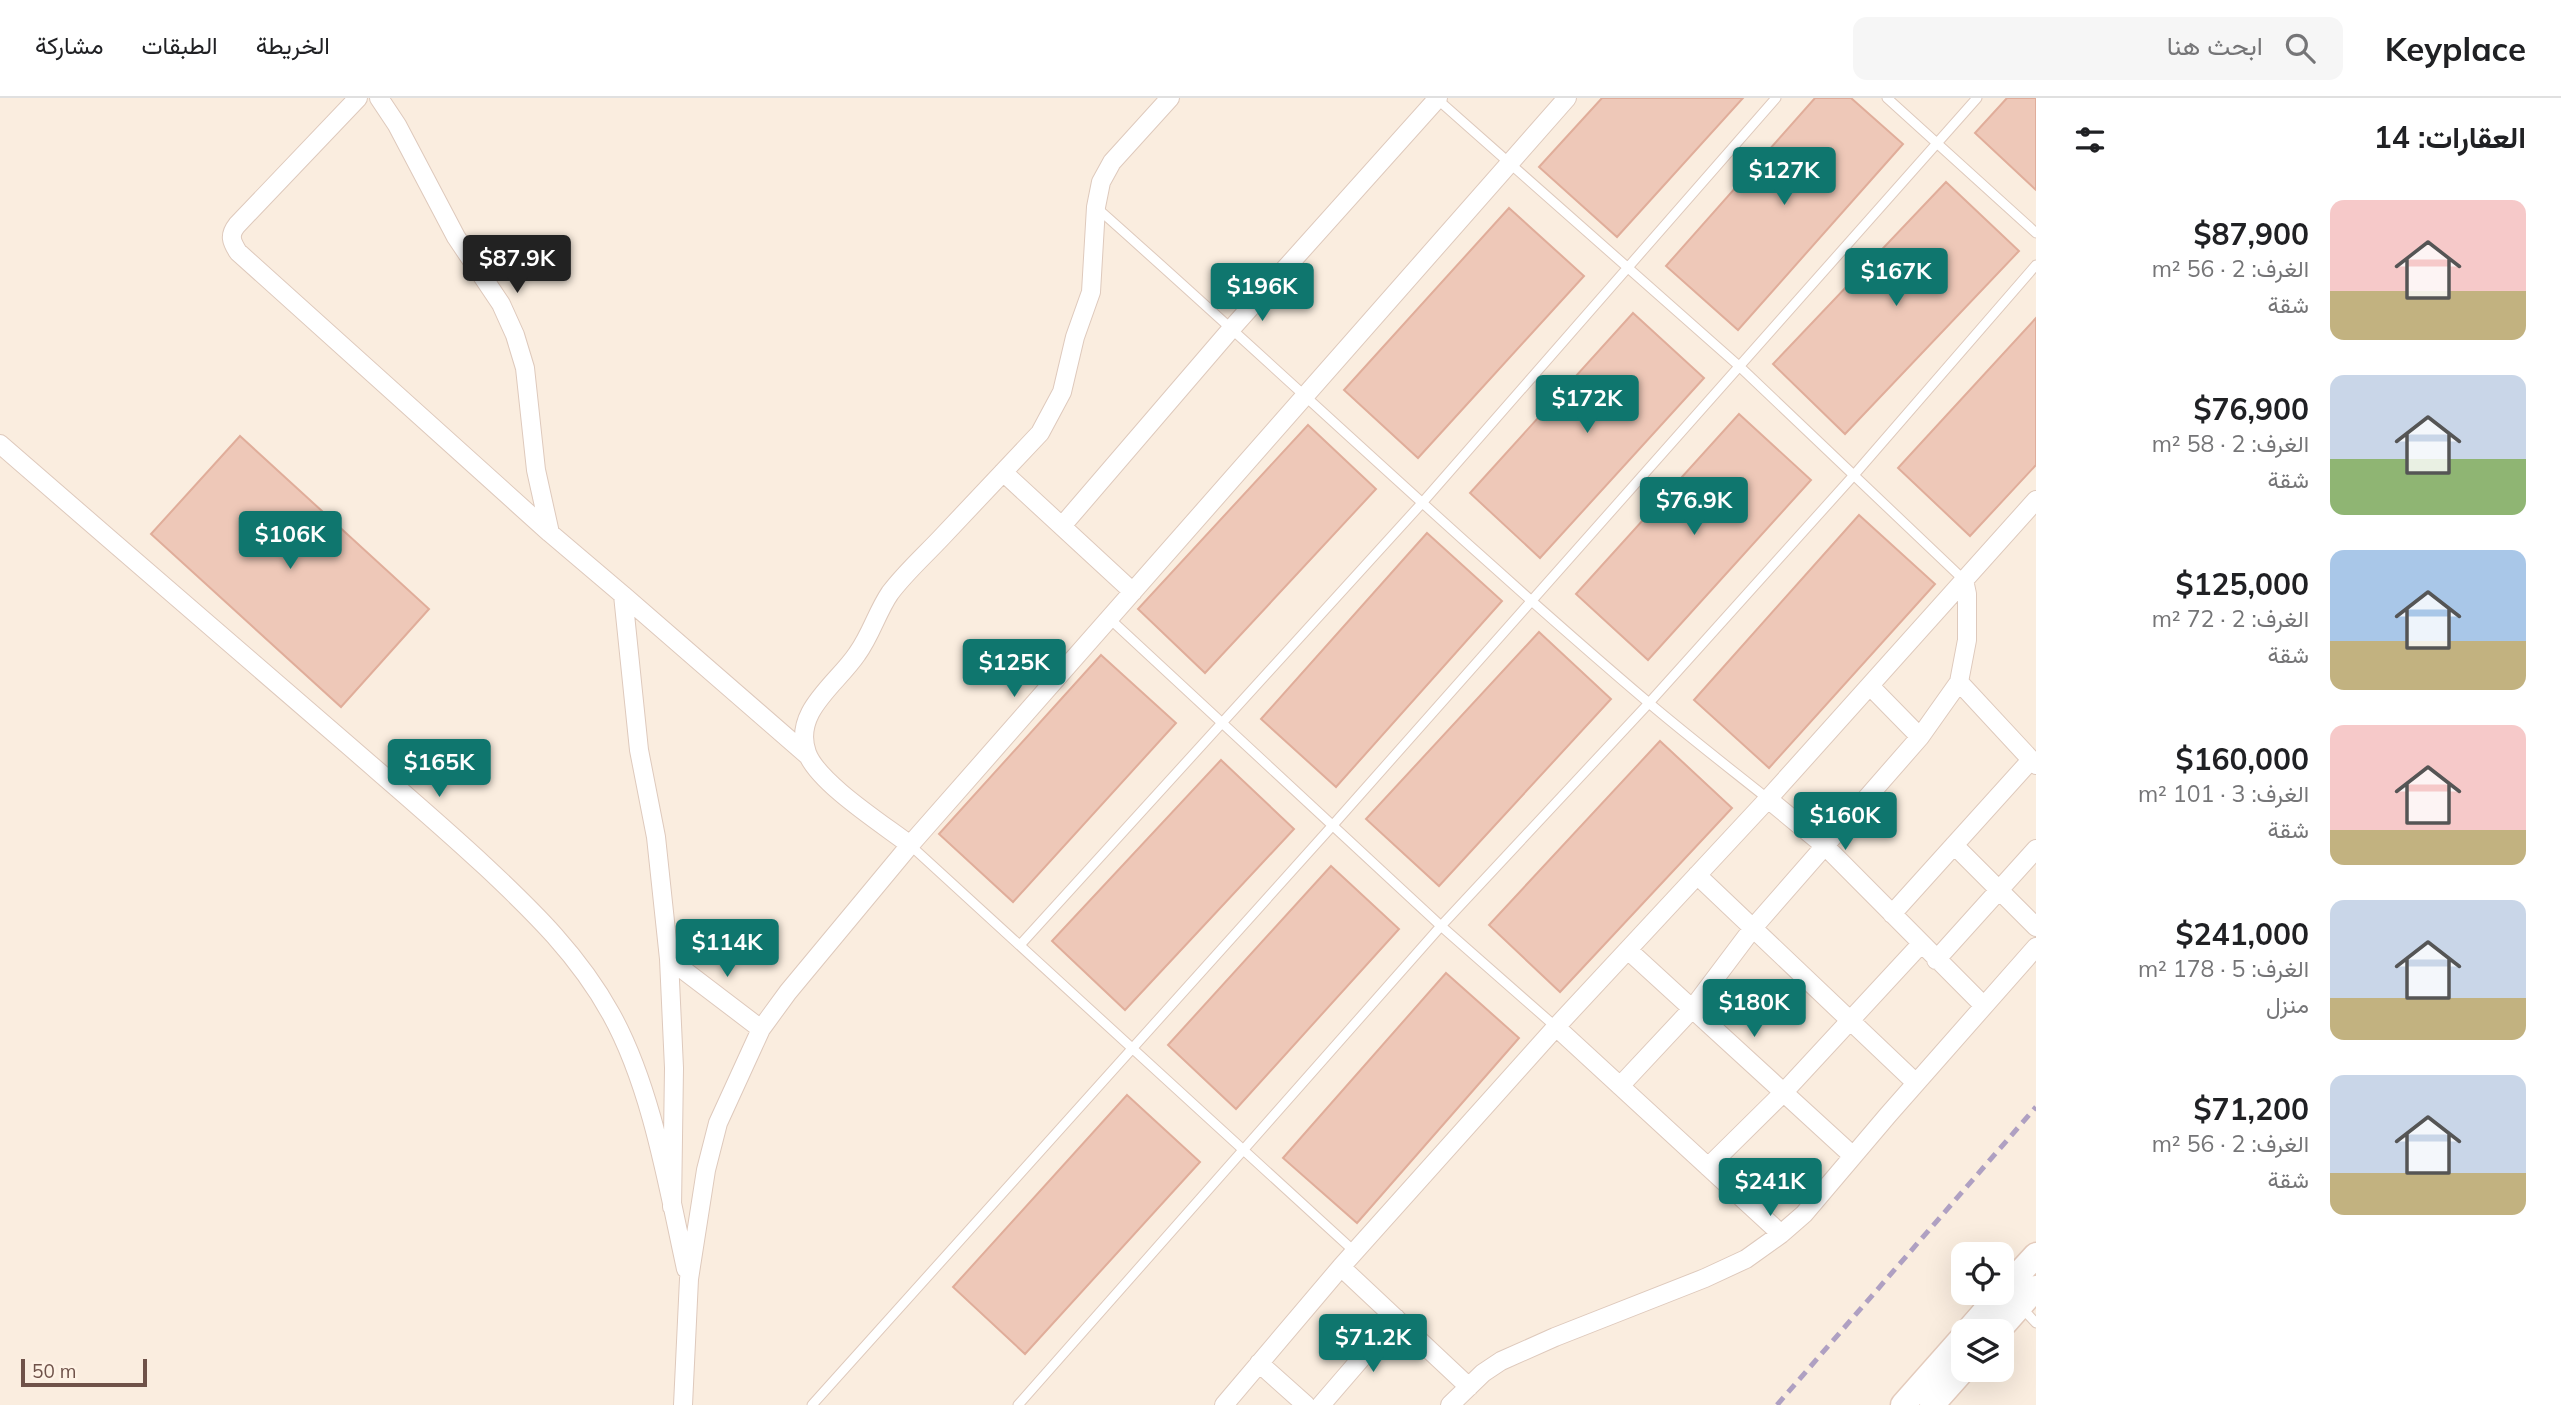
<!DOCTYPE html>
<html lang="ar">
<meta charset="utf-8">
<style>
body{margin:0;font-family:Mulish,Vazirmatn,sans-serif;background:#f6f6f6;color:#202124;direction:rtl;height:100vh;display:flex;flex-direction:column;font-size:26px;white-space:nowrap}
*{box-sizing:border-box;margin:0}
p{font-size:23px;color:#757577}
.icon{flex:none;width:38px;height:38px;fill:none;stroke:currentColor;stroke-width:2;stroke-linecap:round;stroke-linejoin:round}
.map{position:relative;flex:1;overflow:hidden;direction:ltr}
.details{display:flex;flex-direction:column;background:#fff;width:525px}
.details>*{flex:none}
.buttons{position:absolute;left:1951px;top:1144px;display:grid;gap:14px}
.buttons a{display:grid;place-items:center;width:63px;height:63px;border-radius:14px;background:#fff;box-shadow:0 7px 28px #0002;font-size:35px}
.scale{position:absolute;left:21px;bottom:18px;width:126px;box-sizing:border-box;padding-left:7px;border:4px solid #6f5249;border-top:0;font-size:19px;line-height:24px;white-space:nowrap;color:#6f5249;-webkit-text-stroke:5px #fef2e5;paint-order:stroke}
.price{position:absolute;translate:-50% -60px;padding:0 16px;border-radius:7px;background:#0f766e;color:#fff;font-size:23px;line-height:46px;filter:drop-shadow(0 2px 4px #0008)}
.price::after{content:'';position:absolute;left:50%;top:42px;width:21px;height:16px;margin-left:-10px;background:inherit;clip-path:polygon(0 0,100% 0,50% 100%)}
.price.on{background:#222;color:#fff}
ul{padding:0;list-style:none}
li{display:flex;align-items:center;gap:21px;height:175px;padding:0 35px}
li span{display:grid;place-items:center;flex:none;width:196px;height:140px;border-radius:14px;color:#555}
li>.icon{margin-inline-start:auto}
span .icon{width:84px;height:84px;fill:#fffc;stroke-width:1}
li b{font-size:30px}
h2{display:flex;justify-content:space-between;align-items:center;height:84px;padding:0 35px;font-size:30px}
header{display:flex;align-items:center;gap:42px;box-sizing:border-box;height:98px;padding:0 35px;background:#fff;border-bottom:2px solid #e0e0e0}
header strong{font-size:33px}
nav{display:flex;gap:38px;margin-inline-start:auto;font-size:24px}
.search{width:490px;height:63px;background:#f6f6f6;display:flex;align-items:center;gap:18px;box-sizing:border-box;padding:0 24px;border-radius:14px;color:#757577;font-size:26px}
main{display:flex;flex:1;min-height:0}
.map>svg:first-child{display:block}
</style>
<header>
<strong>Keyplace</strong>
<div class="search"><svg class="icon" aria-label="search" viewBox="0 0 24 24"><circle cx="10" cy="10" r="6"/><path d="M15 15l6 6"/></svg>ابحث هنا</div>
<nav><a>الخريطة</a><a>الطبقات</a><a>مشاركة</a></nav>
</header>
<main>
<section class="details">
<h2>العقارات: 14<svg class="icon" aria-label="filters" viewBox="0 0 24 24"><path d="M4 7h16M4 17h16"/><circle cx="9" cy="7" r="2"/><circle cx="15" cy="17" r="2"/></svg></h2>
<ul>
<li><span style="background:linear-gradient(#f6c9c9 65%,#c2b280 0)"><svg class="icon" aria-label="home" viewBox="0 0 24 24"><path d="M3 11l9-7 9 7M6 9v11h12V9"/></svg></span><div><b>$87,900</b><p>الغرف: 2 · 56 m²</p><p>شقة</p></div></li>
<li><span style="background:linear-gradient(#c9d6e8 60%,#8fb573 0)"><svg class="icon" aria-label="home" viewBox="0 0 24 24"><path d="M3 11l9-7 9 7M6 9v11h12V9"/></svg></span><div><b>$76,900</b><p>الغرف: 2 · 58 m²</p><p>شقة</p></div></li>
<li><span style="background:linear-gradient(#a9c7e8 65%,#c2b280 0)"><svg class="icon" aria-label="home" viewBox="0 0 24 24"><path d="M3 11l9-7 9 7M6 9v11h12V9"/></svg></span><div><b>$125,000</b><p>الغرف: 2 · 72 m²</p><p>شقة</p></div></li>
<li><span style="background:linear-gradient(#f6c9c9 75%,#c2b280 0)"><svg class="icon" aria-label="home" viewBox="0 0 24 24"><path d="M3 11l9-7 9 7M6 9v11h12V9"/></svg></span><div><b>$160,000</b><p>الغرف: 3 · 101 m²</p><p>شقة</p></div></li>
<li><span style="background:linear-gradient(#c9d6e8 70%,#c2b280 0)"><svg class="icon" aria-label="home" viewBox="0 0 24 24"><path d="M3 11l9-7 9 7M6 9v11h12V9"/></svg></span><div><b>$241,000</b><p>الغرف: 5 · 178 m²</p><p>منزل</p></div></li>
<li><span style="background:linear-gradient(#c9d6e8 70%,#c2b280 0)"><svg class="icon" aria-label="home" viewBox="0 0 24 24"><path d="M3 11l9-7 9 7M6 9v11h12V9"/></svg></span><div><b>$71,200</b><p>الغرف: 2 · 56 m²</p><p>شقة</p></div></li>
</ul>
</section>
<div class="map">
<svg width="2036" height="1307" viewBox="0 0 2036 1307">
<rect width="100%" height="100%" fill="#faeddf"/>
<!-- building -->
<path fill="#eec8b8" stroke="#e0ad9a" stroke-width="2" d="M1602,0h141l-126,139 -78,-70z
M1815,0h36l52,46 -165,186 -72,-64z
M2007,0h29v92l-61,-57z
M1946,84l73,69 -174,183 -72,-70z
M1509,110l75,68 -166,182 -74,-68z
M1633,215l71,65 -164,180 -70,-65z
M2036,220v147l-66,71 -72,-68z
M1739,316l72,66 -163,180 -72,-66z
M1308,327l68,64 -171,184 -67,-64z
M240,338l189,173 -88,98 -190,-173z
M1859,417l76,69 -166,184 -75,-68z
M1427,435l75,68 -166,186 -75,-68z
M1539,534l72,67 -172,187 -73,-67z
M1101,557l75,68 -163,179 -74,-68z
M1660,643l72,67 -172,184 -71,-67z
M1221,662l73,69 -169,181 -73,-69z
M1331,768l68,63 -163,180 -68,-64z
M1446,875l73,65 -162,185 -74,-65z
M1127,997l73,67 -175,192 -72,-67z"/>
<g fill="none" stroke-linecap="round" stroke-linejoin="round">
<defs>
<path id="lane" d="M1887,0l149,135
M1437,1l302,267 225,214
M1097,110c185,164 364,335 552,495 39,33 79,64 119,96
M1110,521l331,307 115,101
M910,747l445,407
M1020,847l402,-442 354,-405
M2020,1208l16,17
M812,1307l521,-580 644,-727
M1018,1307l423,-479 208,-223 205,-228 182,-210"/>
<path id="street" d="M358,0l-121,127c-8,10 -6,16 1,27l312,281 73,62 16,155 17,87 13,122 5,109 -2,139
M379,0l18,27 59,112 45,67 14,31 10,33 11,102 14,63
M0,346c116,101 232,201 349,302 46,40 92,79 137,121 48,45 93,89 125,147 41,74 57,173 75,255
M1003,374l130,120
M1062,428l170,-198 206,-230
M623,497l184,160
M1959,584l77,83
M1870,588l50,51
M1768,701l57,47 159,160
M910,747c-26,-20 -92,-62 -103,-92 -15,-41 30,-69 50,-99 14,-19 20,-42 33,-61 15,-20 34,-37 51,-55 33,-35 66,-70 99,-105l22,-41 13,-55 16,-45 5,-85 5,-25 11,-20 58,-64
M1954,747l82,82
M1697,777l219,208
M1892,816l139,-154
M1628,852l225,206
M669,861l92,70
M1936,862l100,-111
M1556,929l225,207
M1620,988l72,-77 61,-81 167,-191 39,-55 8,-42v-46l-3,-14
M1708,1069l76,-75 136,-147
M1341,1169l128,120
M1259,1265l47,42
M683,1307l6,-126 17,-109 12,-47 43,-94 27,-37 122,-147 657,-747
M1224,1307l117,-138 215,-240 212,-228 268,-299
M1321,1307l75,-87
M1450,1307l33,-32 18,-12 54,-24 150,-59 41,-19 35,-25 23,-20 84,-99 148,-168"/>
<path id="secondary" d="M2002,1194l34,-37
M1967,1234l34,-39
M1997,1234l39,-44
M1903,1307l61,-69
M1932,1307l32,-36"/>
</defs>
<!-- lane casing -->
<use href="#lane" stroke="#dec9bc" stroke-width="11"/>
<!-- street casing -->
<use href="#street" stroke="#dec9bc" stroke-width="20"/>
<!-- secondary casing -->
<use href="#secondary" stroke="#e4cbbc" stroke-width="27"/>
<!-- lane -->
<use href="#lane" stroke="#fff" stroke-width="9"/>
<!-- street -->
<use href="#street" stroke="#fff" stroke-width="18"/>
<!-- secondary -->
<use href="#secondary" stroke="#fff" stroke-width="24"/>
<!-- rail -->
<path stroke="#afa0c2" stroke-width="5" stroke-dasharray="10 7" stroke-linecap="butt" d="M1777,1307l259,-298"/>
</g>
</svg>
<div class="buttons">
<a><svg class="icon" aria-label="locate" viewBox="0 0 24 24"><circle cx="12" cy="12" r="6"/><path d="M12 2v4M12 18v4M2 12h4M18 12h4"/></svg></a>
<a><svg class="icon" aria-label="layers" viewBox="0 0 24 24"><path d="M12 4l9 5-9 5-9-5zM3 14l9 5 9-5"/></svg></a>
</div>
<div class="scale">50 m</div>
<b class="price" style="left:1784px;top:109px">$127K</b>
<b class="price on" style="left:517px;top:197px">$87.9K</b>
<b class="price" style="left:1896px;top:210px">$167K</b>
<b class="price" style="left:1262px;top:225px">$196K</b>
<b class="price" style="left:1587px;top:337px">$172K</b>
<b class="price" style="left:1694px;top:439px">$76.9K</b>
<b class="price" style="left:290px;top:473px">$106K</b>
<b class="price" style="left:1014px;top:601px">$125K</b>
<b class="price" style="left:439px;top:701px">$165K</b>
<b class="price" style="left:1845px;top:754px">$160K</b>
<b class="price" style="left:727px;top:881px">$114K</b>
<b class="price" style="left:1754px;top:941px">$180K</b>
<b class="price" style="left:1770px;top:1120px">$241K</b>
<b class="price" style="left:1373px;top:1276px">$71.2K</b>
</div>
</main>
